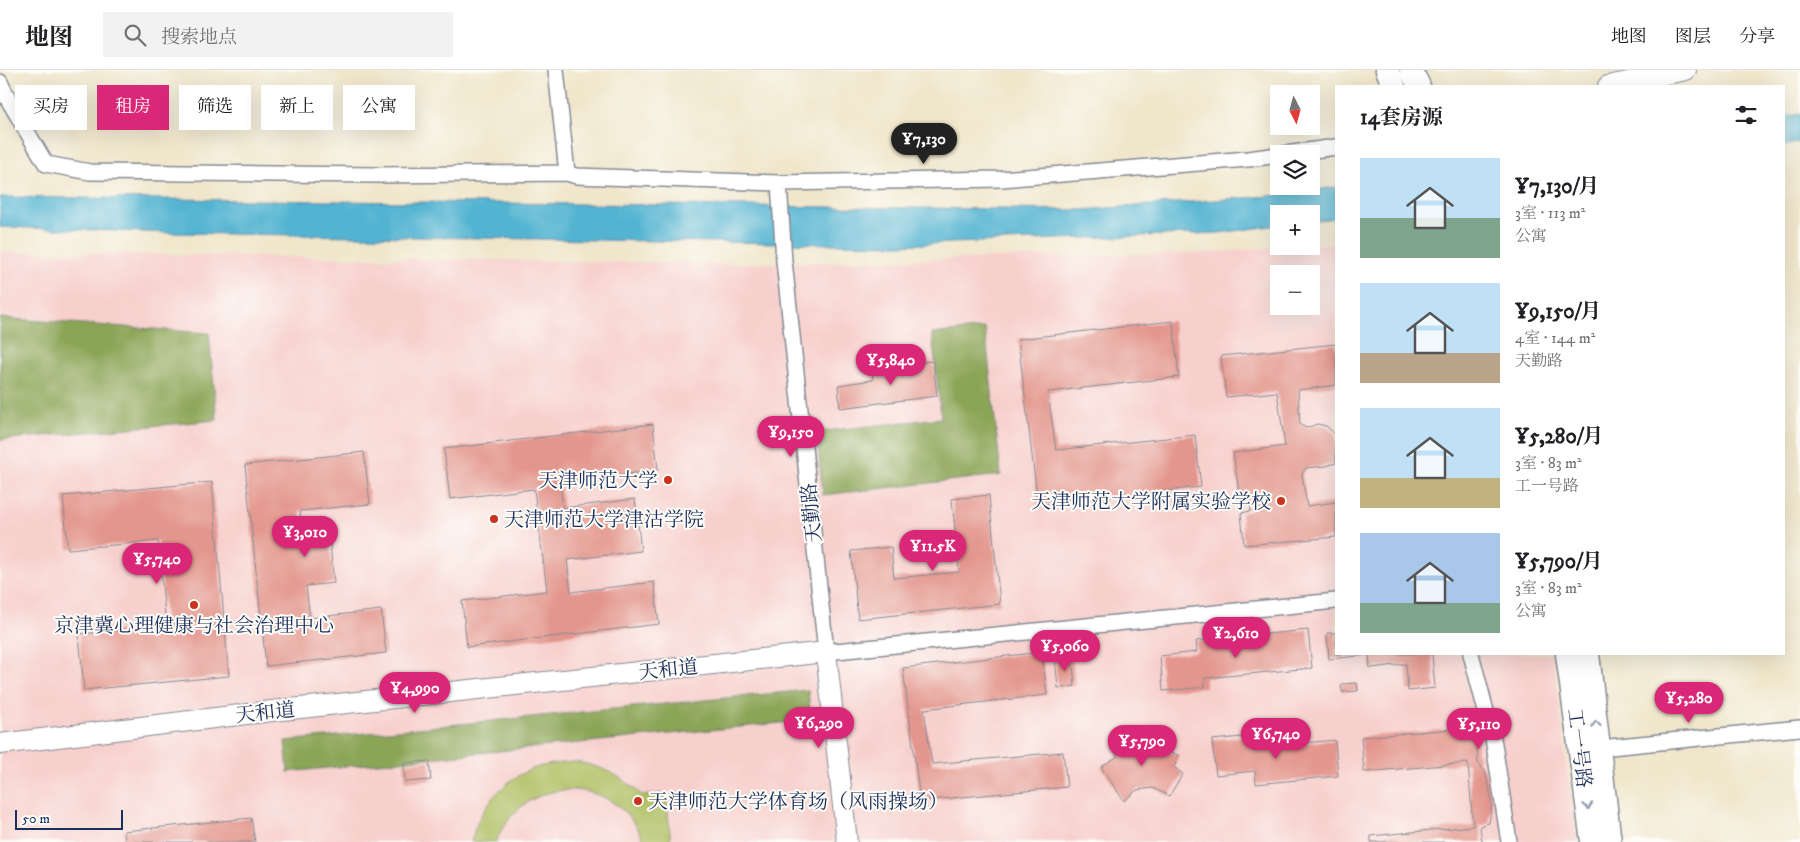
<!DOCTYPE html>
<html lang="zh">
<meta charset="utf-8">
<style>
body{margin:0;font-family:"IM FELL DW Pica","Noto Serif SC",serif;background:#f2f2f2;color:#202124;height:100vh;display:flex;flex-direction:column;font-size:19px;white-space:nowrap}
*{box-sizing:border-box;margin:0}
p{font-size:16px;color:#757577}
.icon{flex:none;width:28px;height:28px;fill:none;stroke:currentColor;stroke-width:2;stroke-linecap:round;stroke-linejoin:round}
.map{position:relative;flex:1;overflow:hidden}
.details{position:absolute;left:1335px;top:15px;width:450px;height:570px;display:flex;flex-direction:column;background:#fff;border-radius:0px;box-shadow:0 5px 20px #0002}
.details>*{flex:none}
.guide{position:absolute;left:15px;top:15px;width:475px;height:45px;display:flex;gap:10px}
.needle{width:32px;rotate:174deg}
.controls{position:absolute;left:1270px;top:15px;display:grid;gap:10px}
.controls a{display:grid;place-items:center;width:50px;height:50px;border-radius:0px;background:#fff;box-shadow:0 5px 20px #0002;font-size:25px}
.scale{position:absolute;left:15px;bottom:12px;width:108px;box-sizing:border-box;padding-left:5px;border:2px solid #1b2f5e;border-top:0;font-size:14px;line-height:18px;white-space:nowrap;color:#1b2f5e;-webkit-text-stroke:4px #fdfcf7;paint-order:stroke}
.price{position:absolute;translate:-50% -42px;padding:0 11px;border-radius:18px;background:#db2777;color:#fff;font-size:16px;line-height:32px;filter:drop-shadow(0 1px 2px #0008)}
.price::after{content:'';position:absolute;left:50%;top:30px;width:15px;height:11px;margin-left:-8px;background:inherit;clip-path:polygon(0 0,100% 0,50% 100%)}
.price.current{background:#222;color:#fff}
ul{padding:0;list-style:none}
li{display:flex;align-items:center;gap:15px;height:125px;padding:0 25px}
li span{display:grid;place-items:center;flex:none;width:140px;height:100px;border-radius:0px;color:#555}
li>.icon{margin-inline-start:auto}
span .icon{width:60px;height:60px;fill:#fffc;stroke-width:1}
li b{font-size:21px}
h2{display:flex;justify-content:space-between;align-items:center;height:60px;padding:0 25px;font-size:21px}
.tag{padding:0 18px;border-radius:0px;background:#fff;box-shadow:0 5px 20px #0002;font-size:18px;line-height:45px}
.tag.current{background:#db2777;color:#fff}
header{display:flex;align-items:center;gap:30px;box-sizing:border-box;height:70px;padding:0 25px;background:#fff;border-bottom:1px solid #e0e0e0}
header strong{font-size:24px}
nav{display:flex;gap:28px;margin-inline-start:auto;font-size:18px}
.search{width:350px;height:45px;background:#f2f2f2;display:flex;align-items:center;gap:12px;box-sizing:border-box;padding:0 18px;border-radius:0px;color:#757577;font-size:19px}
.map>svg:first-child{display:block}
</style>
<header>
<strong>地图</strong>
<div class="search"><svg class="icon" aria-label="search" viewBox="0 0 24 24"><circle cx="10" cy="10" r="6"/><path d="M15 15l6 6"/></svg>搜索地点</div>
<nav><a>地图</a><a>图层</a><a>分享</a></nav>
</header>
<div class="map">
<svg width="1800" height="772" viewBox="0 0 1800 772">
<rect width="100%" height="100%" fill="#fdfcf7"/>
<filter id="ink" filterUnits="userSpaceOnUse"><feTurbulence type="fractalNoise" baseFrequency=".02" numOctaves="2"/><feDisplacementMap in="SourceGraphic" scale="10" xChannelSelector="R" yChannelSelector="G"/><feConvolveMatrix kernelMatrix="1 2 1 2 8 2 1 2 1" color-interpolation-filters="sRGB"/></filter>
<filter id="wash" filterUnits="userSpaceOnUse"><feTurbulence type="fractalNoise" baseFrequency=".0096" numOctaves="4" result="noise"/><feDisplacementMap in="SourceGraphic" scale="20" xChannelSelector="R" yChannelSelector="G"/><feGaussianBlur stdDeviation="1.12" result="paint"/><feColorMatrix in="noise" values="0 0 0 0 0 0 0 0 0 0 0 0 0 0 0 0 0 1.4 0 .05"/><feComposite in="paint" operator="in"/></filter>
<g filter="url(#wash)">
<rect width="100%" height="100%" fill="#f0e6cb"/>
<!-- built -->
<path fill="#f7d0cd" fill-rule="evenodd" d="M1336,173v411h217l24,188h-1577v-590l741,12 459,-11 91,-7h20v-1zM1279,204h32v32h-32z"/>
<!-- green -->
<path fill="#afbe61" stroke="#657660" d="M573,692c29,3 48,14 70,34l23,-3 5,49h-27c-26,-69 -121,-70 -148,0h-25c8,-34 33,-65 67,-75 11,-3 23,-4 35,-5z"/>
<!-- forest -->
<path fill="#8ba557" stroke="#536a5a" d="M0,248l209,15 8,87 -217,20z
M985,258l16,147 -178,20 -7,-63 125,-14 -9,-84z
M808,620l3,30 -523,52 -3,-31z"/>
<!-- water -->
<path fill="#52b4d1" stroke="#367298" d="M1800,44v28l-16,4v-29z
M1336,117v31l-25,3v-7h-32v11l-60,8 -321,12 -723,-12 -175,-6v-30l1082,13 187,-14z"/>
<g id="blocks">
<!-- building -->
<path fill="#e3968d" d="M1173,251l6,56 -131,15 8,58 139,-15 6,52 -163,18 -20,-166z
M1336,274v41l-38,5 2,35 6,3 11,-4 9,2 10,9v28l-10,3 -20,2 -4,6 5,32 29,-4v35l-92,8 -3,-32 10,-2 -1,-12 -10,-1 -7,-45 52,-7 -8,-54 -51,5 -5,-41z
M933,291l4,35 -97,12 -2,-23 35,-5 -1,-11z
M653,354l5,46 -98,13 3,25 72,-9 6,52 -74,9 4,32 83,-10 5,42 -192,23 -5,-46 85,-10 -13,-102 -84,10 -6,-50z
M364,382l6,52 -70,7 3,27 26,-3 5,48 -28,3 4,32 71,-8 5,43 -120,13 -21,-201z
M212,412l17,194 -145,14 -5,-56 87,-8 -8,-85 -90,8 -5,-53z
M989,425l11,109 -142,15 -7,-68 40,-4 3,31 65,-6 -7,-73z
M1308,560l4,38 -107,10v9l-42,4 -3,-35 37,-4 -1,-11z
M1327,563h9v21h96l3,34 -27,3 -2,-27 -36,4 -1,-13 -40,4z
M1042,582l5,43 -123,14 8,55 131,-12 4,35 -147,14 -17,-133z
M1072,585l3,31 -17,2 -3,-31z
M1357,613l1,8 -16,1 -1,-8z
M1475,657l3,36 7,8 4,16 3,17 -3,19 -9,3 2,16h-111v-6l102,-10 -5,-63 -104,9 -3,-35z
M1129,664l9,8 5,-8 19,9 -3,7 20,5 -5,12 9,7 -14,22 -16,-8 -16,2 -13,11 -23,-34 17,-11 -5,-8z
M1252,666l1,12 82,-8 3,36 -82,8 -1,-13 -39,4 -4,-35z
M429,691l2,19 -26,2 -1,-19z
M251,748l4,24h-130l-1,-11z"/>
</g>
</g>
<g filter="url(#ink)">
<use href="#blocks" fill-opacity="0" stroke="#868a94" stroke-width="1"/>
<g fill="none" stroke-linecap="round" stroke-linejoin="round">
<defs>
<path id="minor" d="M556,0l11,103
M0,12l9,19 37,63 44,8 288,3 189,-2 9,3 203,7 222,-4 247,-20 31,-4
M1285,84l51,-7
M779,113l5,78 42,391 510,-51
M1471,584l22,84 16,104
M1590,679l210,-21"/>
<path id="tertiary" d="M1608,16l78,-16
M0,674l272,-33 554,-59 21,190"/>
<path id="secondary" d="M1387,0l7,16
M1411,0l8,16
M1567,584l25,188
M1588,584l22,188"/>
</defs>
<!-- minor casing -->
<use href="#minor" stroke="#868a94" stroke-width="18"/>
<!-- tertiary casing -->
<use href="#tertiary" stroke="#868a94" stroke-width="22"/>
<!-- secondary casing -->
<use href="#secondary" stroke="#868a94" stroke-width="25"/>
<!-- minor -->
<use href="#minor" stroke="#fff" stroke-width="15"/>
<!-- tertiary -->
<use href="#tertiary" stroke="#fff" stroke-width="20"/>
<!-- secondary -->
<use href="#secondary" stroke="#fff" stroke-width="22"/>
</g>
<!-- one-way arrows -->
<defs><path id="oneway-chevron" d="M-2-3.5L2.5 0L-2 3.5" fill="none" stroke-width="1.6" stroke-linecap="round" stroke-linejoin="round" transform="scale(1.25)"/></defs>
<g stroke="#8d97ae">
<use href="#oneway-chevron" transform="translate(1596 654) rotate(-97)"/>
<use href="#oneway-chevron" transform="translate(1588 736) rotate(83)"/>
</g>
</g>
<!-- markers -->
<g fill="#c8321e" stroke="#fdfcf7" stroke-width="2">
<circle cx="668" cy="410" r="5"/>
<circle cx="1281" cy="431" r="5"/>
<circle cx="494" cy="449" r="5"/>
<circle cx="194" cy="535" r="5"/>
<circle cx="638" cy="731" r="5"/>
</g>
<g text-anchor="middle" stroke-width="4" stroke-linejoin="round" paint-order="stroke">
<!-- poi labels -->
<g font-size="20" fill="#1b2f5e" stroke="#fdfcf7" text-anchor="end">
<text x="658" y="417">天津师范大学</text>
<text x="1271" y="438">天津师范大学附属实验学校</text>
<text x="504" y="456" text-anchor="start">天津师范大学津沽学院</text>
<text x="194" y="562" text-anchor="middle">京津冀心理健康与社会治理中心</text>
<text x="648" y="738" text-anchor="start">天津师范大学体育场（风雨操场）</text>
</g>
<!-- street labels -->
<g font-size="20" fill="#1b2f5e" stroke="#fdfcf7">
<text transform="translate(811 443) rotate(-96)" y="7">天勤路</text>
<text transform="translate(668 599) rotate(-6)" y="7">天和道</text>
<text transform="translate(265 642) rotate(-6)" y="7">天和道</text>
<text transform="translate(1580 678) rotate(83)" y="7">工一号路</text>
</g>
</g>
</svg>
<div class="controls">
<a><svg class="needle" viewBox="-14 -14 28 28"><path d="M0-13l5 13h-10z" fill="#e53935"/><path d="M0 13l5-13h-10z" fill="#757577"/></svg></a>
<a><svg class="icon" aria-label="layers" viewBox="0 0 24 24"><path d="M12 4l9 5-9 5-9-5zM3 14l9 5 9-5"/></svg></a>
<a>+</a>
<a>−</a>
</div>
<div class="scale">50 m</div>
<b class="price current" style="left:924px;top:95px">¥7,130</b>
<b class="price" style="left:891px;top:316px">¥5,840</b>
<b class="price" style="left:791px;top:388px">¥9,150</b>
<b class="price" style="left:305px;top:488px">¥3,010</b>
<b class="price" style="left:933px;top:502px">¥11.5K</b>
<b class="price" style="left:157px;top:515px">¥5,740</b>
<b class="price" style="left:1236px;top:589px">¥2,610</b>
<b class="price" style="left:1065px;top:602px">¥5,060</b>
<b class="price" style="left:415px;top:644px">¥4,990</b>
<b class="price" style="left:1689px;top:654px">¥5,280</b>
<b class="price" style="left:819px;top:679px">¥6,290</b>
<b class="price" style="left:1479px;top:680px">¥5,110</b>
<b class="price" style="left:1276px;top:690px">¥6,740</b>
<b class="price" style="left:1142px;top:697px">¥5,790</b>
<div class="guide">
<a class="tag">买房</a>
<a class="tag current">租房</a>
<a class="tag">筛选</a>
<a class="tag">新上</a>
<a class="tag">公寓</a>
</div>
<section class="details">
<h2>14套房源<svg class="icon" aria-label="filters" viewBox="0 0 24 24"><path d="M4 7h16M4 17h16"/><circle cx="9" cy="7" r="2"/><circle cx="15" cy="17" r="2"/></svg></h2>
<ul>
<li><span style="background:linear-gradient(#bfe0f5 60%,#7fa58c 0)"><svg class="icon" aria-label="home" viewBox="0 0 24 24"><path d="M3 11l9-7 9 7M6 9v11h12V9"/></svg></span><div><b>¥7,130/月</b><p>3室 · 113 m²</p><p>公寓</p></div></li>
<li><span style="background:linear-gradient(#bfe0f5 70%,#b9a48a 0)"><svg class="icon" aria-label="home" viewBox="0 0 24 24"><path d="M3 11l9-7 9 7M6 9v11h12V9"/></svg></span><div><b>¥9,150/月</b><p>4室 · 144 m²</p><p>天勤路</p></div></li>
<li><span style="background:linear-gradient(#bfe0f5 70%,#c2b280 0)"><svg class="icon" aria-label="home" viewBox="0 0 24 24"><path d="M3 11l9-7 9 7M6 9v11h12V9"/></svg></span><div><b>¥5,280/月</b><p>3室 · 83 m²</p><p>工一号路</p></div></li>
<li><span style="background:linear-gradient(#a9c7e8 70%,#7fa58c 0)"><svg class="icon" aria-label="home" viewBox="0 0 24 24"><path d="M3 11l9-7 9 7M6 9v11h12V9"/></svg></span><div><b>¥5,790/月</b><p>3室 · 83 m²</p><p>公寓</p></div></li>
</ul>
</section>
</div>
